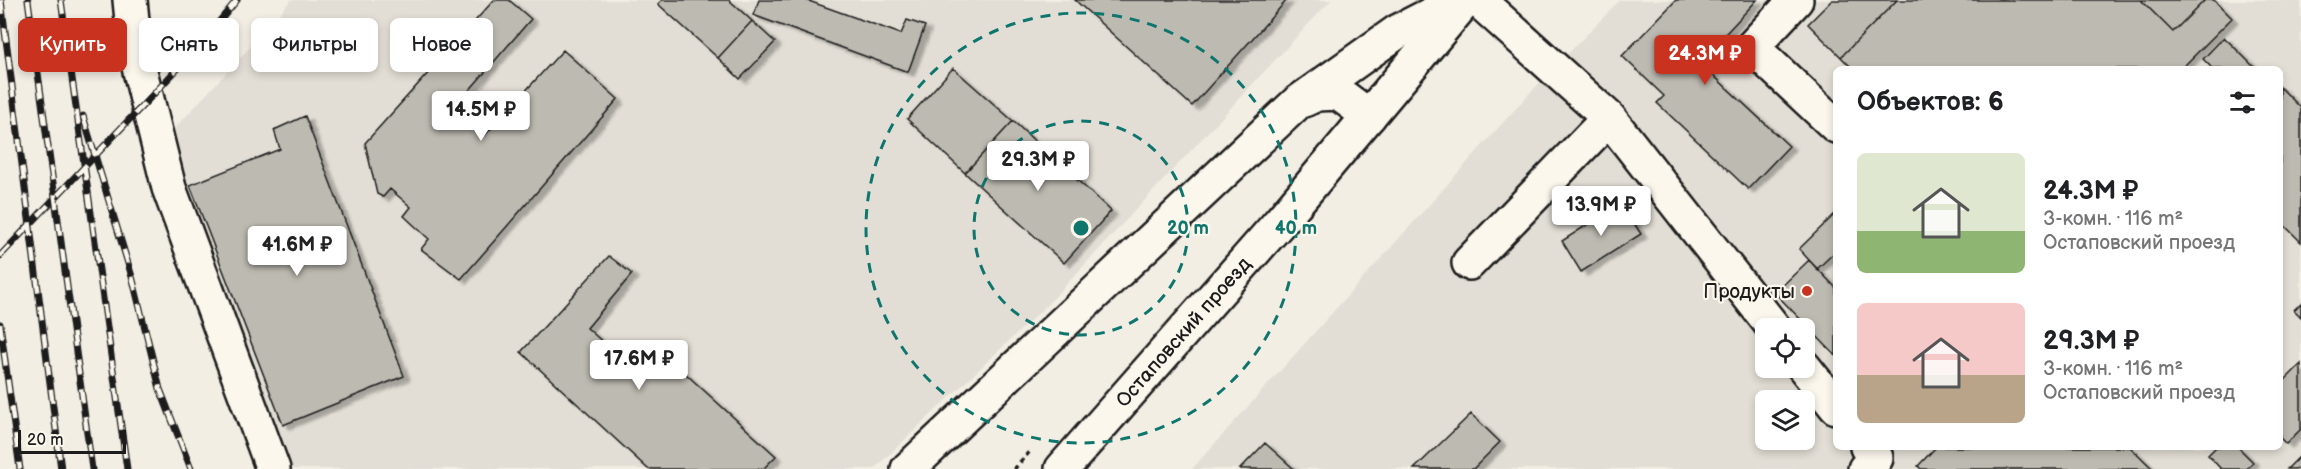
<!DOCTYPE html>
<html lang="ru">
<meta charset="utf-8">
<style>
body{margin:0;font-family:"Balsamiq Sans",sans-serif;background:#f6f6f6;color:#202124;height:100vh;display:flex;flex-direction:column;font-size:22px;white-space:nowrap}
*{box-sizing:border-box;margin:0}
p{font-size:20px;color:#757577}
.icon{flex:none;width:33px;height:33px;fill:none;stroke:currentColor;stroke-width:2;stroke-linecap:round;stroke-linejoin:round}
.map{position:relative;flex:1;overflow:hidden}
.panel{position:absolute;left:1833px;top:66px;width:450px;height:384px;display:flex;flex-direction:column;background:#fff;border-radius:9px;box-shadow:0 3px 9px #0003}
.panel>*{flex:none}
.hud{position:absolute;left:18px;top:18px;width:570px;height:54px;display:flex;gap:12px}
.controls{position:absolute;left:1755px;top:318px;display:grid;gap:12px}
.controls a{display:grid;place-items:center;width:60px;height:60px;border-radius:9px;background:#fff;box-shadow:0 3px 9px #0003;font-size:30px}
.scale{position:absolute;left:18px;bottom:15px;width:108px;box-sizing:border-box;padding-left:6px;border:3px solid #1c1c1c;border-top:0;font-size:16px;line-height:21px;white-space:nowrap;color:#1c1c1c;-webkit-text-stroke:4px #fbf7ec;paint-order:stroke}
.price{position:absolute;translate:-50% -51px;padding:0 14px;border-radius:6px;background:#fff;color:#222;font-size:20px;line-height:39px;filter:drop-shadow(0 2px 3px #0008)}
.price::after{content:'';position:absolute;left:50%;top:36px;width:18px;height:14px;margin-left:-9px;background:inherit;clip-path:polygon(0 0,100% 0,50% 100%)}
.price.current{background:#c8321e;color:#fff}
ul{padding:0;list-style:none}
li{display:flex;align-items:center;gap:18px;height:150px;padding:0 24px}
li span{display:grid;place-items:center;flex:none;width:168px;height:120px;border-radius:9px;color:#555}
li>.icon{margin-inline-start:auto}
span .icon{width:72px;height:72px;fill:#fffc;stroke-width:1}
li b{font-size:26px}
h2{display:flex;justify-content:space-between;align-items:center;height:72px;padding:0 24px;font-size:26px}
.pill{padding:0 21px;border-radius:9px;background:#fff;box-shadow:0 3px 9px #0003;font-size:21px;line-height:54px}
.pill.current{background:#c8321e;color:#fff}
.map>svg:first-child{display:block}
</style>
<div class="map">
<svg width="2301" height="469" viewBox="0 0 2301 469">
<defs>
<filter id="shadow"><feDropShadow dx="6" dy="4" stdDeviation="1.5" flood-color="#0004"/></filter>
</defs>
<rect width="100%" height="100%" fill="#f2eee4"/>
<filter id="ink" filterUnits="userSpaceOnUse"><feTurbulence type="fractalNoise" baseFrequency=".0167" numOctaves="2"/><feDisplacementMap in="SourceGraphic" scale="12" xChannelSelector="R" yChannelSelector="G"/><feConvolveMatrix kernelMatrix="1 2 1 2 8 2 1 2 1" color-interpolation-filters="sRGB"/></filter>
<g filter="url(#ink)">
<!-- built -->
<path fill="#e2ded5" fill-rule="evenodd" d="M291,0h1040l-282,303 -175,166h-587l-122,-330 99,-107z
M1620,0h681v469h-1109l334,-372zM1836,69h444v378h-444zM1766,328h38v40h-38zM1766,400h38v40h-38z"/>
<!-- building -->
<path fill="#bdbab1" stroke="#1c1c1c" stroke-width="1.5" filter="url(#shadow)" d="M494,0h15l22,19 -77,89 31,27 78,-85 55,49 -157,180 -40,-30 8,-10 -25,-23 7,-9 -21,-18 -7,8 -6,-3 -12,-51z
M662,0h67l23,21 -34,37 -60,-54z
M759,0h47l95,34 6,-14 18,6 -17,46 -155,-57z
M1075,0h212l-95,106z
M1676,0h81l-58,62 90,84 -41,43 -91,-86 7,-7 -42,-40z
M1832,0h65l-56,57 -33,-33z
M1897,0h244l32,32 32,-32h9l18,18 -51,51h-328l-12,-12z
M2141,0h64l-32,32z
M752,21l23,21 -35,37 -22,-21z
M2224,37l32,32h-43l-10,-10z
M953,68l60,53 -48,52 -58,-54z
M2280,87l21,21v134l-21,-21z
M305,116l99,260 -121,49 -93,-240 90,-36 -6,-19z
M1013,121l98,90 -47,52 -99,-90z
M1621,203l20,31 -60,38 -19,-31z
M1835,214l1,37 -19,18 -18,-20z
M609,256l23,18 -45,54 45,40 21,-24 123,112 -13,13h-115l-127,-117z
M1809,260l27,28v68l-61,-63z
M2301,303v14l-7,-7z
M2301,364v65l-15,15 -6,-6v-53z
M1471,414l29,28 -27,27h-59z
M1265,443l29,26h-54z
M1936,447h194l23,22h-232l-3,-3z
M2216,447h22l15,15 -7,7h-25l-13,-14z
M2301,455v14h-14z"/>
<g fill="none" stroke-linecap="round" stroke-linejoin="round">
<defs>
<path id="minor" d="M130,0l5,51 34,137 104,281
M1478,0l131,118 165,210
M1796,0l-44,47 84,79
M1304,100l13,-6 21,-1 31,23
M1469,263l140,-145
M1804,367l32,40
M908,469l389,-366 100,-71 62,-32
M1865,469l11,-11 -9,-11"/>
<g id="major">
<path id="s1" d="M1062,469l217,-246 187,-223"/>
</g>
</defs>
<!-- minor casing -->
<use href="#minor" stroke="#1c1c1c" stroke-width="38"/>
<!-- major casing -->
<use href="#major" stroke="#1c1c1c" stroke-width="38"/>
<!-- path -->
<path stroke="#1c1c1c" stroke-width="4" stroke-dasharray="4.5 4.5" stroke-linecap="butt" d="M1014,469l16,-18"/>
<!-- minor -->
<use href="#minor" stroke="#fbf7ec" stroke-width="33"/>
<!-- major -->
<use href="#major" stroke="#fbf7ec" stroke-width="33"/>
<defs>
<path id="rail" d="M1,0l60,469
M28,0l64,469
M61,0l66,469
M83,116l50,164 27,109 31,80
M0,256l199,-210 38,-46
M0,324l20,145"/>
</defs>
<!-- rail casing -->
<use href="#rail" stroke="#1c1c1c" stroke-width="7"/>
<!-- rail -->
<use href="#rail" stroke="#fbf7ec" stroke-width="4.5" stroke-dasharray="14" stroke-linecap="butt"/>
</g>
</g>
<!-- distance rings -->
<g fill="none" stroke="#0f766e" stroke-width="3" stroke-dasharray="10 8">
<circle cx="1081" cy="228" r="107"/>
<circle cx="1081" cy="228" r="215"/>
</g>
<!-- markers -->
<circle fill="#c8321e" stroke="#fbf7ec" stroke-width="2" cx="1807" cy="291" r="6"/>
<g text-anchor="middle" stroke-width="4.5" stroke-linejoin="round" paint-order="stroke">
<!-- poi labels -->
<g font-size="20" fill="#1c1c1c" stroke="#fbf7ec" text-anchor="end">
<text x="1795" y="298">Продукты</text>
</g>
<!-- street labels -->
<g font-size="20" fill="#1c1c1c" stroke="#fbf7ec">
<text dy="7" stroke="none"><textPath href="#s1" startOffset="183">Остаповский проезд</textPath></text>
</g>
</g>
<circle cx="1081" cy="228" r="9" fill="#0f766e" stroke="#fbf7ec" stroke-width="3"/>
<g font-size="18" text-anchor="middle" font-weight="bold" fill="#0f766e" stroke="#fbf7ec" stroke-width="4.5" stroke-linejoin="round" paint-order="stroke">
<text x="1188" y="234">20 m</text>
<text x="1296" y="234">40 m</text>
</g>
</svg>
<div class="controls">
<a><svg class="icon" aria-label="locate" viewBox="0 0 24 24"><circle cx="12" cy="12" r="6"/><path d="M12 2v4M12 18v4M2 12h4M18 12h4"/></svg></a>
<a><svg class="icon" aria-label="layers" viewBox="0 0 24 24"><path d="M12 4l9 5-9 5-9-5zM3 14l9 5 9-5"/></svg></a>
</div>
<div class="scale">20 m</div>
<b class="price current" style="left:1705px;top:86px">24.3M ₽</b>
<b class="price" style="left:481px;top:142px">14.5M ₽</b>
<b class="price" style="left:1038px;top:192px">29.3M ₽</b>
<b class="price" style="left:1601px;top:237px">13.9M ₽</b>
<b class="price" style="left:297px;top:277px">41.6M ₽</b>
<b class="price" style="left:639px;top:391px">17.6M ₽</b>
<div class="hud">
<a class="pill current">Купить</a>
<a class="pill">Снять</a>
<a class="pill">Фильтры</a>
<a class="pill">Новое</a>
</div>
<section class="panel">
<h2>Объектов: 6<svg class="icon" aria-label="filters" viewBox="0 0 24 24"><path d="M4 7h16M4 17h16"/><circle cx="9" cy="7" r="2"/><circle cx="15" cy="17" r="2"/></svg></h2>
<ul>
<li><span style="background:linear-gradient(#dfe7d0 65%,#8fb573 0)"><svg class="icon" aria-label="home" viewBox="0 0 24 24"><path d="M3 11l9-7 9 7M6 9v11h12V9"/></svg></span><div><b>24.3M ₽</b><p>3-комн. · 116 m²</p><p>Остаповский проезд</p></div></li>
<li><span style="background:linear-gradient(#f6c9c9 60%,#b9a48a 0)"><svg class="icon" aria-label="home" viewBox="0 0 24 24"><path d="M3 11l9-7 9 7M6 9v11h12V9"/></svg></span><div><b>29.3M ₽</b><p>3-комн. · 116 m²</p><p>Остаповский проезд</p></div></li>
</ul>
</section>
</div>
